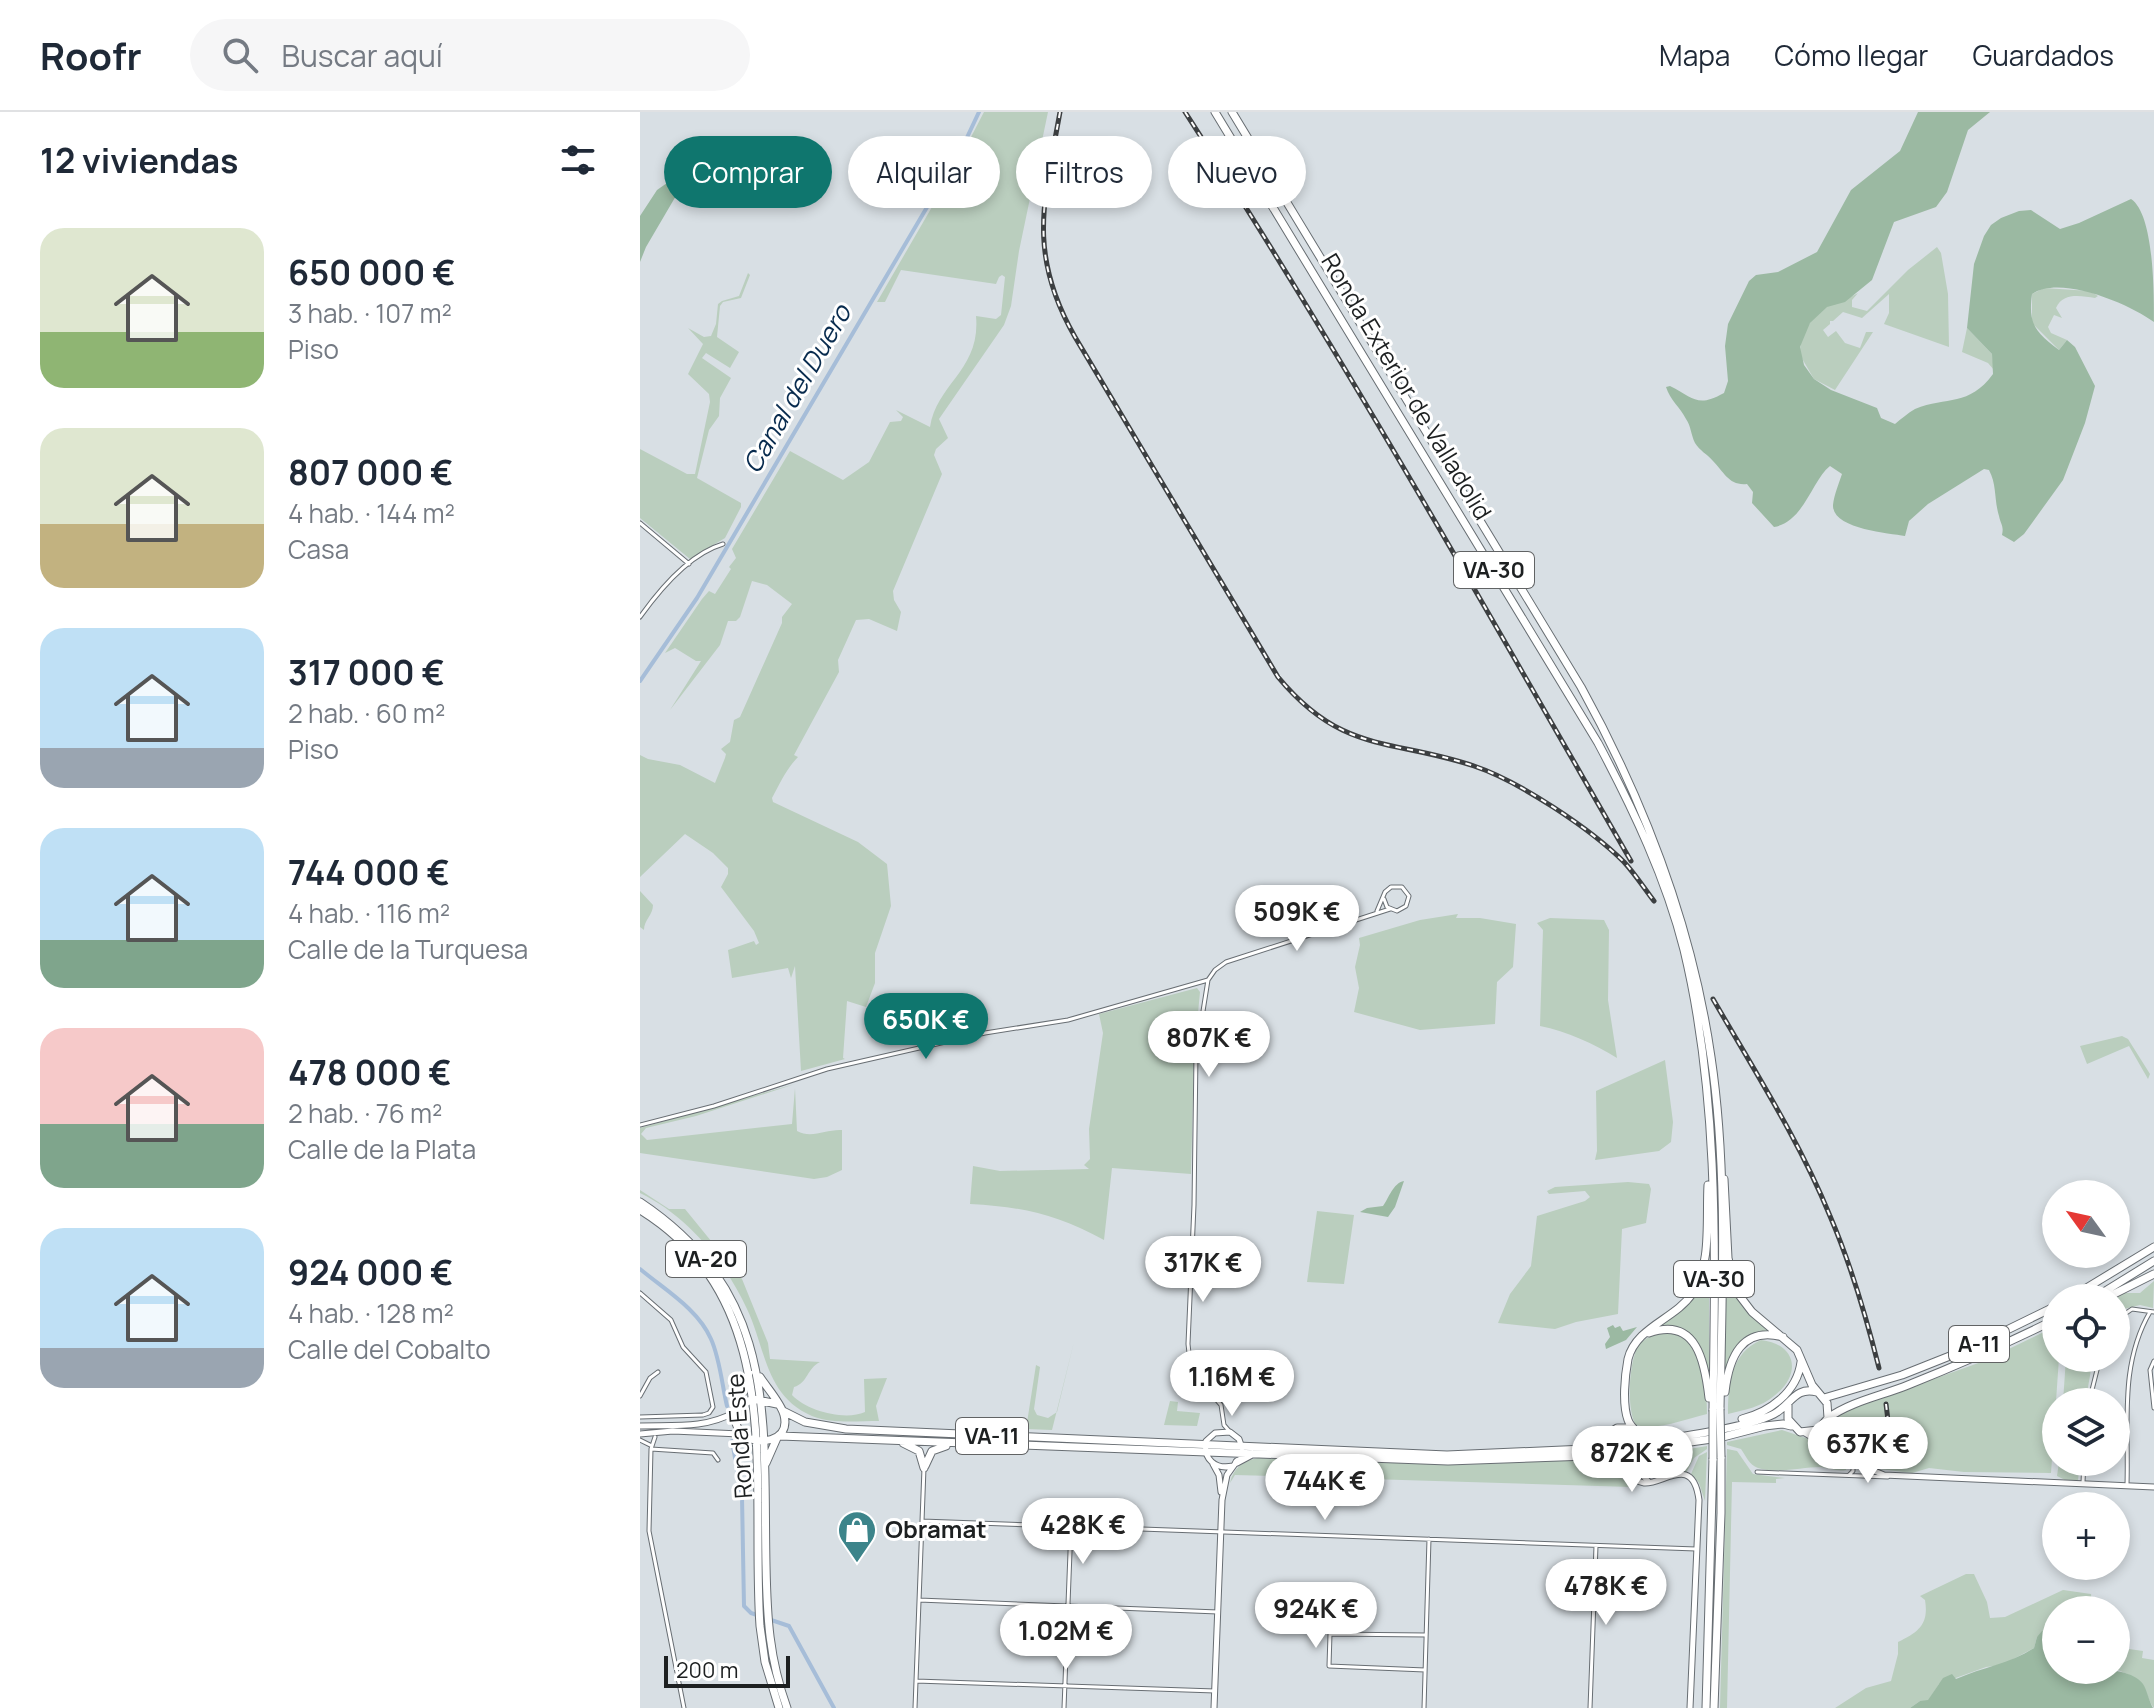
<!DOCTYPE html>
<html lang="es">
<meta charset="utf-8">
<style>
body{margin:0;font-family:Manrope,sans-serif;background:#f6f6f7;color:#1f2937;height:100vh;display:flex;flex-direction:column;font-size:30px;white-space:nowrap}
*{box-sizing:border-box;margin:0}
p{font-size:26px;color:#747a83}
.icon{flex:none;width:44px;height:44px;fill:none;stroke:currentColor;stroke-width:2;stroke-linecap:round;stroke-linejoin:round}
.map{position:relative;flex:1;overflow:hidden}
.side{display:flex;flex-direction:column;background:#fff;width:640px}
.side>*{flex:none}
.hud{position:absolute;left:24px;top:24px;width:760px;height:72px;display:flex;gap:16px}
.needle{width:52px;rotate:303deg}
.controls{position:absolute;left:1402px;top:1068px;display:grid;gap:16px}
.controls a{display:grid;place-items:center;width:88px;height:88px;border-radius:50%;background:#fff;box-shadow:0 4px 12px #0003;font-size:40px}
.scale{position:absolute;left:24px;bottom:20px;width:126px;box-sizing:border-box;padding-left:8px;border:4px solid #1d2021;border-top:0;font-size:22px;line-height:28px;white-space:nowrap;color:#1d2021;-webkit-text-stroke:6px #fff;paint-order:stroke}
.price{position:absolute;translate:-50% -68px;padding:0 18px;border-radius:28px;background:#fff;color:#222;font-size:26px;line-height:52px;filter:drop-shadow(0 2px 4px #0008)}
.price::after{content:'';position:absolute;left:50%;top:48px;width:24px;height:18px;margin-left:-12px;background:inherit;clip-path:polygon(0 0,100% 0,50% 100%)}
.price.selected{background:#0f766e;color:#fff}
ul{padding:0;list-style:none}
li{display:flex;align-items:center;gap:24px;height:200px;padding:0 40px}
li span{display:grid;place-items:center;flex:none;width:224px;height:160px;border-radius:24px;color:#555}
li>.icon{margin-inline-start:auto}
span .icon{width:96px;height:96px;fill:#fffc;stroke-width:1}
li b{font-size:34px}
h2{display:flex;justify-content:space-between;align-items:center;height:96px;padding:0 40px;font-size:34px}
.pill{padding:0 28px;border-radius:36px;background:#fff;box-shadow:0 4px 12px #0003;font-size:28px;line-height:72px}
.pill.selected{background:#0f766e;color:#fff}
header{display:flex;align-items:center;gap:48px;box-sizing:border-box;height:112px;padding:0 40px;background:#fff;border-bottom:2px solid #e0e1e3}
header strong{font-size:38px}
nav{display:flex;gap:44px;margin-inline-start:auto;font-size:28px}
.search{width:560px;height:72px;background:#f6f6f7;display:flex;align-items:center;gap:20px;box-sizing:border-box;padding:0 28px;border-radius:44px;color:#747a83;font-size:30px}
main{display:flex;flex:1;min-height:0}
.map>svg:first-child{display:block}
</style>
<header>
<strong>Roofr</strong>
<div class="search"><svg class="icon" aria-label="search" viewBox="0 0 24 24"><circle cx="10" cy="10" r="6"/><path d="M15 15l6 6"/></svg>Buscar aquí</div>
<nav><a>Mapa</a><a>Cómo llegar</a><a>Guardados</a></nav>
</header>
<main>
<section class="side">
<h2>12 viviendas<svg class="icon" aria-label="filters" viewBox="0 0 24 24"><path d="M4 7h16M4 17h16"/><circle cx="9" cy="7" r="2"/><circle cx="15" cy="17" r="2"/></svg></h2>
<ul>
<li><span style="background:linear-gradient(#dfe7d0 65%,#8fb573 0)"><svg class="icon" aria-label="home" viewBox="0 0 24 24"><path d="M3 11l9-7 9 7M6 9v11h12V9"/></svg></span><div><b>650 000 €</b><p>3 hab. · 107 m²</p><p>Piso</p></div></li>
<li><span style="background:linear-gradient(#dfe7d0 60%,#c2b280 0)"><svg class="icon" aria-label="home" viewBox="0 0 24 24"><path d="M3 11l9-7 9 7M6 9v11h12V9"/></svg></span><div><b>807 000 €</b><p>4 hab. · 144 m²</p><p>Casa</p></div></li>
<li><span style="background:linear-gradient(#bfe0f5 75%,#9aa5b1 0)"><svg class="icon" aria-label="home" viewBox="0 0 24 24"><path d="M3 11l9-7 9 7M6 9v11h12V9"/></svg></span><div><b>317 000 €</b><p>2 hab. · 60 m²</p><p>Piso</p></div></li>
<li><span style="background:linear-gradient(#bfe0f5 70%,#7fa58c 0)"><svg class="icon" aria-label="home" viewBox="0 0 24 24"><path d="M3 11l9-7 9 7M6 9v11h12V9"/></svg></span><div><b>744 000 €</b><p>4 hab. · 116 m²</p><p>Calle de la Turquesa</p></div></li>
<li><span style="background:linear-gradient(#f6c9c9 60%,#7fa58c 0)"><svg class="icon" aria-label="home" viewBox="0 0 24 24"><path d="M3 11l9-7 9 7M6 9v11h12V9"/></svg></span><div><b>478 000 €</b><p>2 hab. · 76 m²</p><p>Calle de la Plata</p></div></li>
<li><span style="background:linear-gradient(#bfe0f5 75%,#9aa5b1 0)"><svg class="icon" aria-label="home" viewBox="0 0 24 24"><path d="M3 11l9-7 9 7M6 9v11h12V9"/></svg></span><div><b>924 000 €</b><p>4 hab. · 128 m²</p><p>Calle del Cobalto</p></div></li>
</ul>
</section>
<div class="map">
<svg width="1514" height="1596" viewBox="0 0 1514 1596">
<rect width="100%" height="100%" fill="#d8dfe4"/>
<!-- green -->
<path fill="#bacebe" d="M344,0h64l-29,139 -8,55 -7,19 -65,94 9,19 -12,11 -2,6 8,19 -49,117 1,9 7,12 -4,19 -28,-12 -13,1 -18,40 1,12 -45,83 4,2c-11,11 -18,26 -26,41l1,4 85,40 29,22 4,42 -16,47v30l-9,24 -19,-6 -4,57 2,1 -44,12 -6,-105 -4,12 -3,-10 -56,10 -4,-28 26,-9 2,4 3,-2 -5,-12 -33,-44 7,-13v-6l-15,-15 -28,-19 -45,43v-122l8,4 32,6 35,18 10,-25 1,-4 -5,-5 9,-7 4,-22 6,-3 42,-94v-6l10,-13 -25,-19 -15,-4 -12,36 -4,4h-8l-8,24 -50,65 31,-49h-5l-21,-13 -10,5 37,-54 7,-8 6,3 16,-25 -2,-2 7,-9 -4,-9 58,-98 53,29 26,-18 21,-40 11,-1 2,-4 -7,-7 34,17c7,-44 51,-57 46,-111l20,3 5,-4 4,-38 -3,-2 -3,2 -3,7 -95,-14 -16,32h-8l81,-140z
M1297,135l4,6 7,41 1,53 -65,-23 5,-11v-19l-27,24 -19,-6 -10,9h-3v3l-7,6 5,7 8,-6 9,12 15,5 6,-16h7l-38,58 -21,-11 -14,-24c-1,-18 11,-40 28,-49 10,-5 20,-7 30,-13l-6,7v7l15,4 41,-41z
M108,161l2,2 -9,23 -18,4 -3,4 -3,31 22,15 -9,16 -24,-15 -4,5 29,20 -11,20 -1,18 -10,14 -12,48 44,25v4l-16,31 -35,21 -50,-41v-69l47,25h8l15,-72 -1,-8 -21,-20 15,-30 -15,-16 16,9 7,-1 5,-12 2,-20 4,-3 17,-5z
M1404,176l46,3 8,5 -3,2c-14,-2 -32,-6 -39,10l6,10 -8,-3 -6,12 3,6 16,7 -8,10 -27,-27v-29z
M1327,216l25,26 2,16 -6,-7 -26,-11z
M0,779l13,14c0,10 -9,15 -9,25l-4,-3z
M818,802l-2,4h24l36,6 -3,43 -16,15 -2,42 -75,6 -66,-18 5,-24 -4,-21 5,-22 -1,-7 61,-18z
M910,806l54,2 5,10 -1,70 9,58c-23,-14 -50,-27 -77,-32l3,-96 -6,-7z
M557,876l3,4 -6,63 -3,119 -79,-6 -8,72c-48,-26 -80,-33 -134,-36l3,-38 27,5 89,-2 -5,-4 6,-6 -1,-30 14,-96 -4,-19z
M1482,924l6,3 22,35 -2,5 -19,-33 -42,18 -7,-18z
M1025,948l8,62 -2,20 -12,9 -64,9 2,-9 -1,-60z
M155,972l-99,32 -50,12 -5,6 6,6 145,-16 3,-36 2,43c15,8 29,-2 45,-1v40l-15,7 -13,2 -174,-26v-25z
M988,1070l21,2 2,5 -5,34 -24,6 -4,85 -42,8 -21,7 -57,-6 12,-29 21,-28 6,-50 48,-15 5,-4 -5,-6 -36,3 -2,-3 8,-4z
M0,1078l29,19h16l57,70 26,64 2,16 50,3c-13,6 -12,21 -26,25l-2,8c15,16 53,26 73,17l-1,-33 23,-1 -11,28 3,15c-21,0 -48,3 -67,-5 -47,-20 -46,-67 -65,-107 -22,-47 -59,-93 -107,-116z
M677,1099l37,4 -10,69 -37,-2z
M1069,1129v137l-8,-29 -11,-13 -35,-8c43,-24 40,-43 54,-87z
M1087,1151c3,33 19,51 47,68 -33,-2 -42,20 -50,48v-110z
M1514,1169l-1,27 -13,-3 -24,6v-13h-4l10,-5h18z
M1416,1214v32h3l-8,115 -87,-1 -35,-4 -17,5 -32,-4 -31,-13 -14,-9 -6,-9v-10l5,-9 16,-10 134,-48z
M1021,1220c6,1 14,1 20,4 24,12 26,55 26,78 -22,5 -49,17 -71,11 -10,-14 -7,-66 3,-80 6,-7 14,-10 22,-13z
M1121,1228c36,4 41,35 13,56 -13,11 -30,14 -46,18 0,-30 3,-61 33,-74z
M434,1230l-22,88 -26,-1 10,-64 4,2 -6,42 3,6 11,3 9,-6z
M1426,1246h22l4,6 -5,29 -7,9h-17z
M530,1289l8,1 -1,9 23,2 -3,13 -33,-1z
M1142,1318l33,11 32,22 -1,7c-9,2 -16,-2 -25,-3 -20,0 -43,7 -63,1 -9,-3 -12,-12 -17,-19l-14,-4v-3z
M1067,1334v3l-13,9 -8,15 -16,-2 -18,7 -4,-5v-10l11,-9z
M1087,1337l10,2 16,23 32,4 -9,1v4l-44,-1 -5,226h-7z
M1067,1340l-2,49 -6,-18 -8,-9 8,-18z
M618,1346l199,7 122,-5 19,3 34,22 -1,2 -396,-12 -5,8c3,-15 13,-22 28,-25z
M1419,1350h21l-2,18h-13l-8,-4z
M1326,1462h8l13,28 3,16 15,-1 58,-27 28,4 1,16h-36v24l-8,-3 -11,6 -3,11 -32,17 -16,2 -47,17 -11,17h-8l-10,7h-75l31,-20 25,-7 7,-27v-12c21,-10 31,-18 27,-42l-5,-4z
M1476,1529l13,4v4l14,2 -1,7 12,2v48c-6,-7 -7,-18 -13,-25 -6,-7 -17,-10 -25,-14z"/>
<!-- forest -->
<path fill="#9bb9a2" d="M1278,0h72l-22,18 -21,62 -11,15 -42,15 -22,58 -27,22 -18,5 -17,16 -10,24 4,18 10,14 17,11 46,18 4,10 14,6c6,-5 13,-11 20,-15 32,-13 54,-2 78,-35l-1,-20 -25,-26 7,-64 10,-28 7,-11 10,-7 18,-7 12,-1 29,19 19,-6 52,-24c23,15 23,93 23,123 -24,-18 -94,-48 -122,-28 -4,30 3,38 27,56l8,-10 8,7 20,39 -10,37 -22,57 -39,54 -10,8 -12,-7c2,-9 -1,-10 -3,-19 -5,-16 -2,-31 -10,-46l-5,-1 -56,35 -19,17 -4,15c-17,-3 -73,-7 -72,-31 1,-10 6,-22 9,-31l-12,-8c-18,14 -26,56 -56,61l-22,-24 1,-11 -6,-8c-18,2 -23,-12 -34,-23 -6,-7 -13,-10 -18,-18 -4,-8 -4,-17 -9,-24 -6,-12 -16,-19 -20,-32l4,-1c24,12 27,22 54,7l4,-12 -3,-35 3,-22 21,-43 7,-6 22,-3 39,-20 34,-62 49,-39z
M37,64l6,5 -3,8 -34,58 -6,15v-46l17,-26z
M764,1069l-9,26 -7,10 -28,-5 7,-4 16,-2c6,-8 10,-23 21,-25z
M973,1213l2,3 5,-2 3,5 14,-4 -11,13 -20,9 -1,-5 5,-7 -3,-9z
M1402,1519l14,3v36c25,0 72,-6 87,14 4,6 6,17 10,24h-243l10,-7 8,-1 15,-22 9,-4 4,5c27,-12 53,-15 78,-31l3,-11z"/>
<g fill="none" stroke-linecap="round" stroke-linejoin="round">
<!-- canal -->
<path stroke="#a6bdd8" stroke-width="4" d="M0,569l57,-83 266,-452 16,-34
M0,1157c25,21 58,40 71,70 9,20 11,46 16,67
M92,1329l10,56 2,109 7,7 38,13 45,82"/>
<defs>
<path id="street" d="M0,411l49,41
M0,505c20,-28 49,-63 83,-73
M737,799l8,-19 6,-5h11l7,9 -3,10 -9,5 -10,-4 -3,-8
M0,1013l74,-19 113,-37 158,-36 83,-13 140,-40
M0,1181l31,27 12,27 23,25 7,35 -4,6 -6,2 -63,2
M1476,1208l16,-11 22,3
M1514,1249l-4,9 4,38
M0,1284l10,-18 8,-6
M1449,1290l11,-44
M590,1320l-6,-7 -3,-20 -25,-29 -6,-14 -2,-18 6,-139 2,-150 12,-75 7,-10 11,-8 164,-53
M15,1325l-4,12 -2,82 35,177
M0,1328l10,5
M11,1337l62,4 5,7
M1117,1360l131,5
M1209,1363l4,-4v-9
M1443,1370l1,-20
M1487,1372c2,-59 -8,-119 23,-172
M282,1409l774,28
M279,1488l299,12
M785,1558l-96,-4 1,-32 96,1
M276,1569l299,10
M275,1596l9,-240
M424,1596l7,-182
M784,1596l5,-169
M950,1596l6,-162"/>
<path id="secondary" d="M1187,1310l-2,14 5,10
M1165,1321l48,29 31,13 270,12
M573,1352l6,11 2,17
M1000,1352v9l8,8
M593,1354c-18,4 -30,-7 -27,-25l9,-8 15,-1 9,7 3,9
M981,1358c7,5 14,12 23,13 19,2 49,-30 55,17l-9,208
M574,1596l8,-208 5,-25 10,-14"/>
<path id="primary" d="M0,1314c34,-1 65,3 95,-14
M0,1322l33,-3 67,3"/>
<path id="highway" d="M575,0l383,631c35,66 68,135 86,207 36,150 31,307 29,460
M592,0l349,575c64,116 111,239 130,370 17,112 11,239 9,352
M1084,1067l4,79 8,33 16,21 45,38 15,35 15,18 1,15 -10,12 -18,2 -12,-13v-16
M0,1090c139,93 123,215 126,363 1,52 3,93 21,143
M0,1098c149,92 110,269 120,416l5,36 14,46
M1430,1186l84,-51
M1454,1186l60,-37
M1466,1186l48,-24
M1009,1221c48,-17 56,30 60,65
M120,1265c7,11 21,26 24,38 7,28 -27,31 -44,19l-6,-16 4,-12 15,-7 24,5
M1085,1280c4,-35 17,-66 58,-55
M1184,1286l78,-23 68,-27 86,-42
M98,1294l11,-33
M143,1299l22,11 41,7 601,26 138,-6 20,-11
M1188,1306c24,-17 53,-22 80,-33 50,-20 100,-42 148,-66
M1102,1307c28,-7 55,-27 59,-57
M992,1316h-15c-26,14 -11,51 15,41 6,-2 10,-7 13,-13 7,-20 -12,-22 -17,-36 -6,-16 -3,-45 0,-61 8,-32 47,-40 64,-65 20,-30 14,-74 16,-109
M140,1324l668,25 140,-5 18,4
M1003,1325c22,6 110,-12 131,-23 17,-9 21,-28 43,-22
M263,1331l16,8 5,17
M1005,1345l24,-12 50,-7 46,-12 18,-2 8,2
M597,1350l15,-8
M126,1351l11,-25
M285,1354l7,-15 14,-5
M1066,1596l7,-249
M1074,1596l7,-195v-56"/>
</defs>
<!-- street casing -->
<use href="#street" stroke="#686e73" stroke-width="5"/>
<!-- secondary casing -->
<use href="#secondary" stroke="#686e73" stroke-width="7"/>
<!-- primary casing -->
<use href="#primary" stroke="#686e73" stroke-width="7"/>
<!-- highway casing -->
<use href="#highway" stroke="#686e73" stroke-width="9"/>
<!-- street -->
<use href="#street" stroke="#fff" stroke-width="3"/>
<!-- secondary -->
<use href="#secondary" stroke="#fff" stroke-width="5"/>
<!-- primary -->
<use href="#primary" stroke="#fff" stroke-width="5"/>
<!-- highway -->
<use href="#highway" stroke="#fff" stroke-width="7"/>
<defs>
<path id="rail" d="M420,0c-16,89 -33,141 15,225l203,340c65,78 113,61 196,89 45,15 117,63 150,96 11,12 20,26 30,39
M545,0c158,244 301,497 446,749
M1073,887c41,71 86,141 117,217 21,49 36,100 49,152
M1246,1292l7,58"/>
</defs>
<!-- rail casing -->
<use href="#rail" stroke="#3c3f41" stroke-width="5"/>
<!-- rail -->
<use href="#rail" stroke="#fff" stroke-width="2" stroke-dasharray="6" stroke-linecap="butt"/>
<defs>
<path id="highway-bridge" d="M1080,1297l1,48
M1073,1298v49"/>
</defs>
<!-- highway-bridge casing -->
<use href="#highway-bridge" stroke="#686e73" stroke-width="9" stroke-linecap="butt"/>
<!-- highway-bridge -->
<use href="#highway-bridge" stroke="#fff" stroke-width="7"/>
</g>
<!-- icons -->
<defs>
<symbol id="shop-pin" viewBox="-11 -11 22 30"><path d="M0 17L-7.5 6A9.5 9.5 0 1 1 7.5 6Z" fill="#3c848a" stroke="#fff"/><path d="M-5-2.5h2.3a2.7 3.5 0 0 1 5.4 0H5L5.5 6h-11ZM-1.5-2.5h3a1.5 2.3 0 0 0-3 0Z" fill="#fff"/></symbol>
</defs>
<g fill-rule="evenodd">
<use href="#shop-pin" x="195" y="1396" width="44" height="60"/>
</g>
<g text-anchor="middle" stroke-width="6" stroke-linejoin="round" paint-order="stroke">
<!-- shield labels -->
<g fill="#fff" stroke="#616364" stroke-width="2">
<rect x="814" y="440" width="80" height="36" rx="6"/>
<rect x="26" y="1129" width="80" height="36" rx="6"/>
<rect x="1034" y="1149" width="80" height="36" rx="6"/>
<rect x="1309" y="1214" width="60" height="36" rx="6"/>
<rect x="316" y="1306" width="72" height="36" rx="6"/>
</g>
<g font-size="22" font-weight="bold" fill="#1d2021">
<text x="854" y="466">VA-30</text>
<text x="66" y="1155">VA-20</text>
<text x="1074" y="1175">VA-30</text>
<text x="1339" y="1240">A-11</text>
<text x="352" y="1332">VA-11</text>
</g>
<!-- street labels -->
<g font-size="24" fill="#1d2021" stroke="#fff">
<text transform="translate(766 275) rotate(59)" y="8">Ronda Exterior de Valladolid</text>
<text transform="translate(100 1324) rotate(-94)" y="8">Ronda Este</text>
</g>
<!-- poi labels -->
<g font-size="24" font-weight="bold" fill="#1d2021" stroke="#fff" text-anchor="start">
<text x="245" y="1426">Obramat</text>
</g>
<!-- water labels -->
<g font-size="26" font-style="italic" fill="#082b4e" stroke="#fff">
<text transform="translate(157 277) rotate(-60)" y="9">Canal del Duero</text>
</g>
</g>
</svg>
<div class="controls">
<a><svg class="needle" viewBox="-14 -14 28 28"><path d="M0-13l5 13h-10z" fill="#e53935"/><path d="M0 13l5-13h-10z" fill="#747a83"/></svg></a>
<a><svg class="icon" aria-label="locate" viewBox="0 0 24 24"><circle cx="12" cy="12" r="6"/><path d="M12 2v4M12 18v4M2 12h4M18 12h4"/></svg></a>
<a><svg class="icon" aria-label="layers" viewBox="0 0 24 24"><path d="M12 4l9 5-9 5-9-5zM3 14l9 5 9-5"/></svg></a>
<a>+</a>
<a>−</a>
</div>
<div class="scale">200 m</div>
<b class="price" style="left:657px;top:841px">509K €</b>
<b class="price selected" style="left:286px;top:949px">650K €</b>
<b class="price" style="left:569px;top:967px">807K €</b>
<b class="price" style="left:563px;top:1192px">317K €</b>
<b class="price" style="left:592px;top:1306px">1.16M €</b>
<b class="price" style="left:1228px;top:1373px">637K €</b>
<b class="price" style="left:992px;top:1382px">872K €</b>
<b class="price" style="left:685px;top:1410px">744K €</b>
<b class="price" style="left:443px;top:1454px">428K €</b>
<b class="price" style="left:966px;top:1515px">478K €</b>
<b class="price" style="left:676px;top:1538px">924K €</b>
<b class="price" style="left:426px;top:1560px">1.02M €</b>
<div class="hud">
<a class="pill selected">Comprar</a>
<a class="pill">Alquilar</a>
<a class="pill">Filtros</a>
<a class="pill">Nuevo</a>
</div>
</div>
</main>
